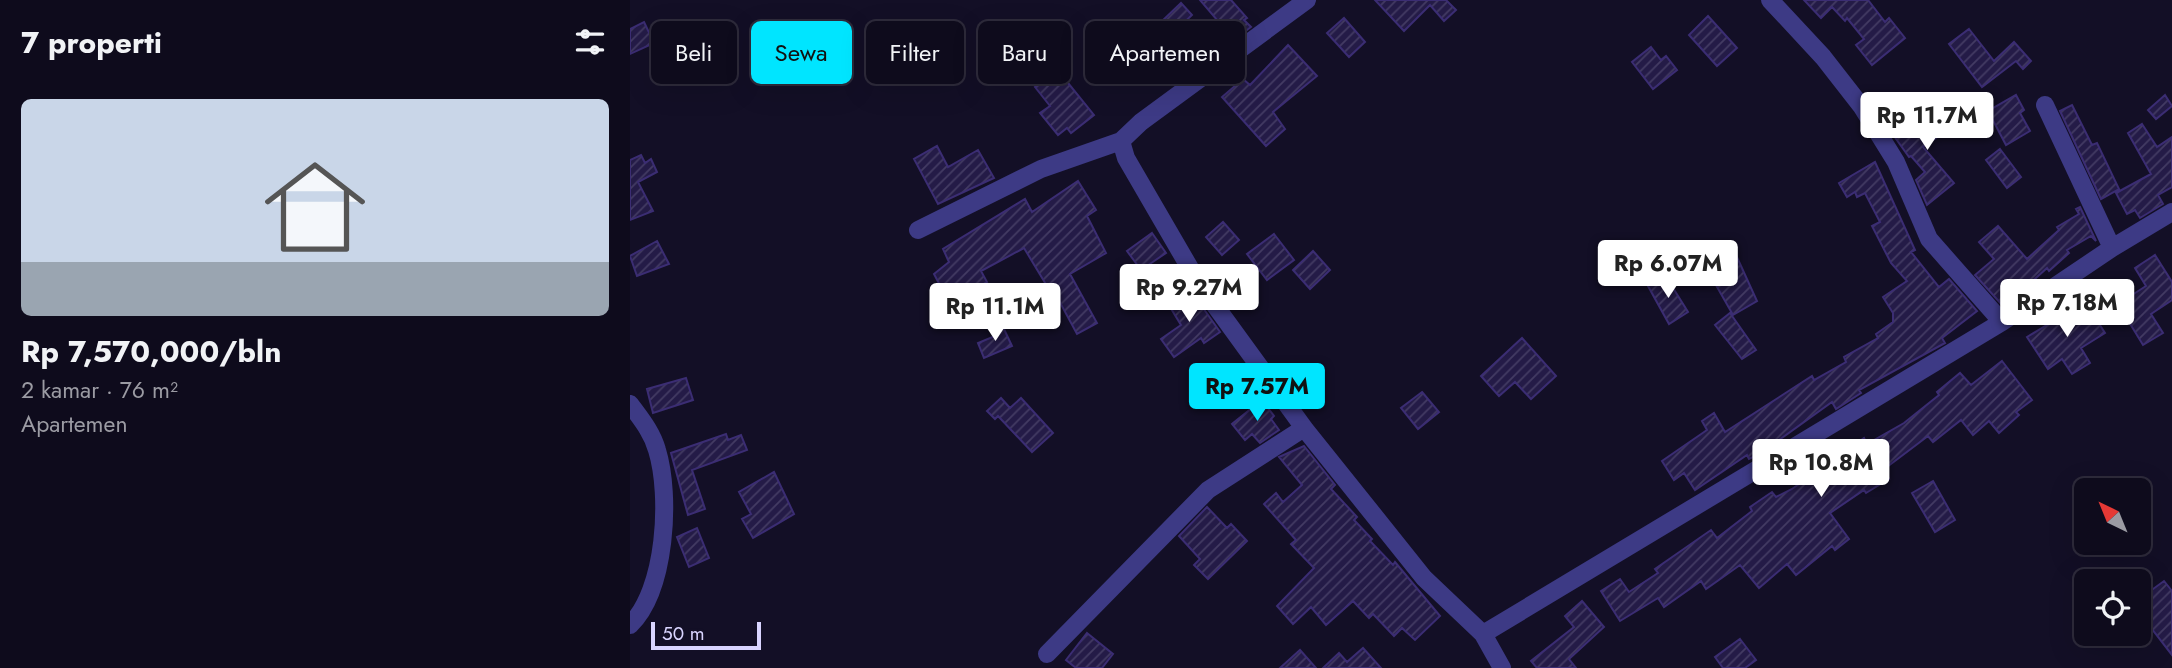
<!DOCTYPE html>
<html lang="id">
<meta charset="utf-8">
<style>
body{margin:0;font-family:Jost,sans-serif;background:#171425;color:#f1f3f6;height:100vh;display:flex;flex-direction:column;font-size:26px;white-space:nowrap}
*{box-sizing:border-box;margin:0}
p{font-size:23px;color:#9b9ba3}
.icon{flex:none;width:38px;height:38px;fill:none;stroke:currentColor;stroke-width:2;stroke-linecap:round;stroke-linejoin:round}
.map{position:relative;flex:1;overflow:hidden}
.details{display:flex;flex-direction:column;background:#0e0b1c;width:630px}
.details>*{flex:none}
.top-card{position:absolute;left:21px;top:21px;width:665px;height:63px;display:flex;gap:14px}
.needle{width:46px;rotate:317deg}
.tools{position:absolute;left:1444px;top:478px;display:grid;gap:14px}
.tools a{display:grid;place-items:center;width:77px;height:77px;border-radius:10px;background:#0e0b1c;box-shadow:0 7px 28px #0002,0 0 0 2px #2e2b3b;font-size:35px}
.scale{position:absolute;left:21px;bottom:18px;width:110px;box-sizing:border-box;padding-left:7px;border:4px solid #d9d4ff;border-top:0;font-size:19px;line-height:24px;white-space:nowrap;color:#d9d4ff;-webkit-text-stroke:5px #130f26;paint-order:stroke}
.price{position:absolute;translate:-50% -60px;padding:0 16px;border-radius:7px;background:#fff;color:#222;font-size:23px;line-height:46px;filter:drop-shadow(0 2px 4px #0008)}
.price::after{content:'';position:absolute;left:50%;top:42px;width:21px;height:16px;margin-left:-10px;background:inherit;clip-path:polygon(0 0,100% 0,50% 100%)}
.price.on{background:#00e5ff;color:#111}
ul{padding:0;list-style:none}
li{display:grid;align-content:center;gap:14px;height:371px;padding:0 21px}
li+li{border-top:2px solid #2e2b3b}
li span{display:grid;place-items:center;height:217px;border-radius:10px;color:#555}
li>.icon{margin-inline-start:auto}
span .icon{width:126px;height:126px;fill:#fffc;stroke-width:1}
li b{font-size:30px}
h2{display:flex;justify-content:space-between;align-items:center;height:84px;padding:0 21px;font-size:30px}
.pill{padding:0 24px;border-radius:10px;background:#0e0b1c;box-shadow:0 7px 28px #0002,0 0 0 2px #2e2b3b;font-size:24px;line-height:63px}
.pill.on{background:#00e5ff;color:#111}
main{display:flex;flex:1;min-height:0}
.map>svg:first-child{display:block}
</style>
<main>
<section class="details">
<h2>7 properti<svg class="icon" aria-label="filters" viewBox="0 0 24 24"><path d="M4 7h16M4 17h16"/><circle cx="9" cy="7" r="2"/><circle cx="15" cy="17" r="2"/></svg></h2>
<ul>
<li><span style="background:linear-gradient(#c9d6e8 75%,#9aa5b1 0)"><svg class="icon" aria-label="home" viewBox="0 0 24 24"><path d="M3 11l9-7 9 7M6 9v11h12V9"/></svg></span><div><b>Rp 7,570,000/bln</b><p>2 kamar · 76 m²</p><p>Apartemen</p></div></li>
</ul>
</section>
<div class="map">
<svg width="1542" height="668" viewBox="0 0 1542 668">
<defs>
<pattern id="building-hatch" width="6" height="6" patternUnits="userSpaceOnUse" patternTransform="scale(1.75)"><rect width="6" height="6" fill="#241b47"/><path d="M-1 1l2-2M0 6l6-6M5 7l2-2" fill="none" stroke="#433b63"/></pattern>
</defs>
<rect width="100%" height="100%" fill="#130f26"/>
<!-- building -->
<path fill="url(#building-hatch)" stroke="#3b2d73" stroke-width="2" d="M570,0h31l16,18 -3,2 7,7 -20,15 -10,-12 3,-2z
M745,0h71l10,10 -12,11 -14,-16 -26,26z
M1174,0h64l17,22 4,-4 16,20 -33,27 -16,-20 8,-6 -17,-21 -2,3 -13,-14 -11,11z
M551,3l11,12 -20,19 -12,-11z
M1078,16l29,32 -20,18 -28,-31z
M714,18l21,24 -16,15 -22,-24z
M14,22l10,21 -24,11v-25z
M1339,29l25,32 20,-19 17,19 -8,8 -7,-8 -34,26 -33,-43z
M658,45l29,31 -44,36 12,17 -19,17 -44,-49 21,-18 7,6z
M1021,47l10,13 5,-4 11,14 -24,19 -21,-27z
M413,52l51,63 -23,18 -4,-5 -9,7 -18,-22 10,-7 -15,-19 8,-6 -14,-18z
M1386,95l8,15 -4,3 10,18 -24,14 -18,-34z
M1535,95l7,11 -16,13 -8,-9z
M1308,105l14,22 -29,20 31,36 -27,22 -11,-25 9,-8 -14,-16 -2,1 -15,-21z
M1442,105l20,40 5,-2 22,46 -18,10 -41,-88z
M1512,124l15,23 15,-10v50l-14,8 5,9 -23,14 -5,-8 -8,4 -11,-21 35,-19 -23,-41z
M307,146l11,21 30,-17 16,28 -56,26 -24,-45z
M1370,149l21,28 -14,11 -21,-28z
M11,155l4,8 6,-4 6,13 -19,10 15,29 -23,9v-60z
M1245,162l40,88 -4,2 28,35 10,-8 28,32 -35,27 3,5 -86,47 2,3 -25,16 -4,-7 -74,53 -9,4 -2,-4 -52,35 -11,-17 -10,7 -12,-19 45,-31 -5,-9 12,-8 11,19 87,-56 2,4 32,-18 -2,-5 34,-19 -2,-4 17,-12v-9l-10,-16 24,-16 -16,-18 -19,-37 8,-4 -15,-29 -8,4 -2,-5 -8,5 -8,-14z
M448,181l18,29 -9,6 19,37 -36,21 27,49 -20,11 -27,-50 -3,2 -23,-38 -43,23 6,11 -25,14 -7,-12 -12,7 -9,-17 15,-12 -6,-13 82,-50 7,13z
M1450,207l16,34 -5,-5 -24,14 2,3 -20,18 -2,-3 -43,39 -29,-32 19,-16 -15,-17 19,-16 29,33 32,-29 -2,-3 22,-13 -3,-5z
M593,222l16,18 -17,15 -16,-18z
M522,233l14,20 -25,17 -14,-19z
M644,234l20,26 -27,20 -20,-26z
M27,241l12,23 -32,12 -7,-20z
M683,251l17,19 -20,19 -17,-19z
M1106,255l21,46 -24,14 -25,-44z
M1525,255l17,27v18l-21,14 12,19 -20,12 -25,-41 28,-18 -11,-18z
M1035,275l23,37 -19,12 -21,-38z
M559,288l31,44 -16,11 -3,-5 -27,19 -13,-18 20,-14 -14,-23z
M1455,302l20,31 -24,15 9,15 -18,11 -10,-15 -14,10 -21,-32z
M1100,313l26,37 -14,9 -27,-34z
M373,327l9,19 -28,12 -6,-15 17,-7 -3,-5z
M892,338l34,38 -25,23 -16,-17 -16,14 -18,-20z
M1372,361l30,39 -16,12 3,3 -20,18 -10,-12 -16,14 -12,-15 -28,22 -5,-6 -45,34 6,9 -23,14 -2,-3 -34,23 19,26 -14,11 -3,-4 -36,29 -9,-11 -28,24 -19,-23 -34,24 -5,-8 -37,26 -6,-9 -38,23 -19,-30 19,-12 9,13 29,-19 -3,-4 56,-39 6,8 35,-27 -2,-4 22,-15 4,5 16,-8 72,-51 3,6 37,-21 35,-28 -2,-3 23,-19 11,12z
M56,378l7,22 -40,13 -6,-24z
M792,392l17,20 -21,17 -17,-21z
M371,398l9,10 11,-10 32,35 -21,19 -34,-36 -3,3 -8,-8z
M632,400l12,16 -3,3 8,11 -19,13 -8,-9 -7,6 -13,-16z
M96,434l2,6 13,-5 6,15 -55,20 13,39 -17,6 -17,-62z
M674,446l31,39 -4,4 26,28 -3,3 18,19 -2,2 23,24 2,-3 45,54 -25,24 -13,-12 -8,8 -21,-22 -4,4 -16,-17 -27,24 -15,-18 -18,17 -16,-18 37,-38 -23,-24 5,-4 -32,-36 12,-11 7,9 19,-17 -23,-28z
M144,472l20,42 -41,24 -11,-19 9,-5 -12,-22z
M1303,481l22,39 -20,12 -23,-39z
M577,507l20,21 4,-4 16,17 -39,38 -14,-14 6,-6 -21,-23z
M67,528l12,30 -20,9 -12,-30z
M1534,581l8,10v64l-34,-44v-11z
M952,601l22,26 -35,32 7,9h-39l-6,-7 43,-34 -9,-11z
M457,633l26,21 -11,14h-26l-10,-8z
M1110,639l16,21 -11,8h-22l-8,-11z
M733,648l18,20h-58l16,-15 8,9z
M670,650l16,18h-36z"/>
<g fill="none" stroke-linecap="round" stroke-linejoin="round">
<!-- minor -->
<path stroke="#3d3a85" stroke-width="18" d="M677,0l-166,122 -20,19 5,17 72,124 106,146 120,150 59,56 19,34
M1140,0l53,57 39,50 34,55 33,77 73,83
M1415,105l67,143
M288,230l123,-61 80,-28
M0,404c11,15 22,28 27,46 14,46 9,140 -27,175
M853,634l519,-312 110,-74 60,-36
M417,654l161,-164 96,-62"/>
</g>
</svg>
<div class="tools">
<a><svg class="needle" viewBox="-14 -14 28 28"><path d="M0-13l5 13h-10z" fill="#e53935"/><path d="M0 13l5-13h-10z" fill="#9b9ba3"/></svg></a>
<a><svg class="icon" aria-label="locate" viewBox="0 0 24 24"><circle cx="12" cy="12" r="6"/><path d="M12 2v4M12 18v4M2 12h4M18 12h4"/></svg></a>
</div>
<div class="scale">50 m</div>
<b class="price" style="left:1297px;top:152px">Rp 11.7M</b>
<b class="price" style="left:1038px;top:300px">Rp 6.07M</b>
<b class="price" style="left:559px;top:324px">Rp 9.27M</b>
<b class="price" style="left:1437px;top:339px">Rp 7.18M</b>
<b class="price" style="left:365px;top:343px">Rp 11.1M</b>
<b class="price on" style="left:627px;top:423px">Rp 7.57M</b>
<b class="price" style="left:1191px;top:499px">Rp 10.8M</b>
<div class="top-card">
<a class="pill">Beli</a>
<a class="pill on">Sewa</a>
<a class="pill">Filter</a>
<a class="pill">Baru</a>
<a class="pill">Apartemen</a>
</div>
</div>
</main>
